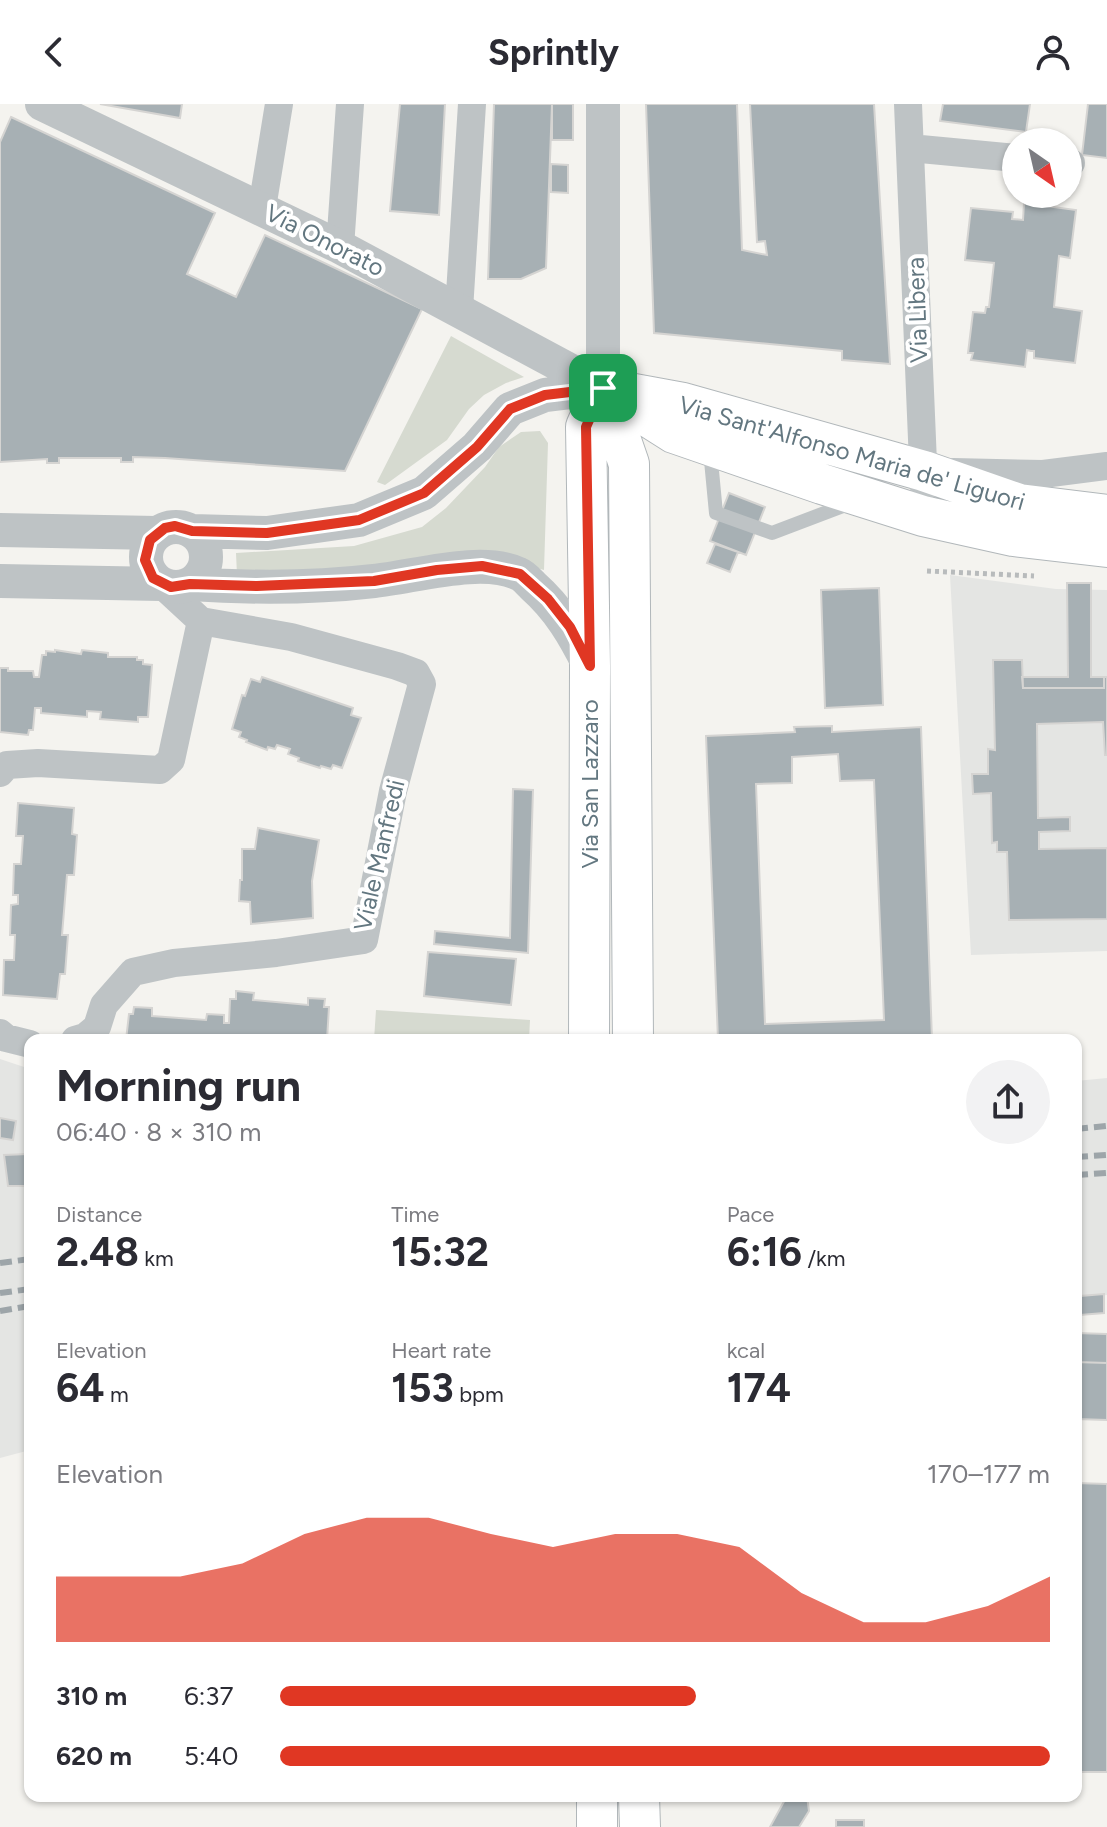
<!DOCTYPE html>
<meta charset="utf-8">
<style>
:root{--surface:#fff;--page:#f2f2f3;--text:#2b2b33;--muted:#7c7c81;--accent:#e03723}
body{margin:0;font-family:Figtree,sans-serif;background:var(--page);color:var(--text);height:100vh;display:flex;flex-direction:column;font-size:30px;white-space:nowrap}
*{box-sizing:border-box;margin:0}
p{font-size:26px;color:var(--muted)}
.icon{flex:none;width:44px;height:44px;fill:none;stroke:currentColor;stroke-width:2;stroke-linecap:round;stroke-linejoin:round}
.map{position:relative;flex:1;overflow:hidden}
.side{position:absolute;left:24px;top:930px;width:1058px;height:768px;display:flex;flex-direction:column;background:var(--surface);border-radius:16px;box-shadow:0 2px 6px #0004}
.side>*{flex:none}
.needle{width:52px;rotate:146deg}
.fabs{position:absolute;left:1002px;top:24px;display:grid;gap:16px}
.fabs a{display:grid;place-items:center;width:80px;height:80px;border-radius:50%;background:var(--surface);box-shadow:0 2px 6px #0004;font-size:40px}
.pin{position:absolute;display:grid;place-items:center;width:68px;height:68px;color:#fff;margin:-34px;border-radius:16px;box-shadow:0 4px 12px #0006}
.round{display:grid;place-items:center;flex:none;width:84px;height:84px;border-radius:42px;background:var(--page)}
.summary{display:flex;align-items:center;justify-content:space-between;height:136px;padding:0 32px}
h1{font-size:44px;font-weight:700;line-height:60px}
.stats{display:grid;grid-template-columns:repeat(3,1fr);gap:12px;height:136px;padding:8px 32px}
.stats div{display:grid;align-content:center}
.stats b{font-size:40px;font-weight:700}
.stats small{font-size:22px;font-weight:400}
.stats p{font-size:22px}
.chart{height:224px;padding:16px 32px}
.chart p{display:flex;justify-content:space-between}
.chart svg{width:100%;height:144px;margin-top:8px;fill:var(--accent);opacity:.7}
ul{padding:0 32px;list-style:none;font-size:26px}
li{display:grid;grid-template-columns:128px 96px 1fr;align-items:center;height:60px}
li i{height:20px;border-radius:10px;background:var(--accent)}
header{display:flex;justify-content:space-between;align-items:center;height:104px;padding:0 32px;background:var(--surface);font-size:36px;font-weight:700}
.map>svg:first-child{display:block}
.built{fill:#e4e5e3}
.green{fill:#d6dad0}
.building{fill:#a7b0b4;stroke:#d5d4d2;stroke-width:2;fill-rule:evenodd}
.lines{fill:none;stroke-linecap:round;stroke-linejoin:round}
.secondary-casing{stroke:#b1b7ba;stroke-width:42}
.path{stroke:#b8bbbc;stroke-width:5;stroke-dasharray:4 4;stroke-linecap:butt}
.service{stroke:#bec3c5;stroke-width:14}
.minor{stroke:#bec3c5;stroke-width:28}
.tertiary{stroke:#bec3c5;stroke-width:34}
.secondary{stroke:#fff;stroke-width:40}
.rail{stroke:#9da5a9;stroke-width:6;stroke-dasharray:12 6;stroke-linecap:butt}
.route-casing{stroke:#fff;stroke-width:16}
.route{stroke:#e03723;stroke-width:10}
.labels{text-anchor:middle;dominant-baseline:central;stroke-width:8;stroke-linejoin:round;paint-order:stroke}
.street-label{font-size:24px;fill:#637780;stroke:#fff}
</style>
<header><svg class="icon" aria-label="back" viewBox="0 0 24 24"><path d="M15 5l-7 7 7 7"/></svg>Sprintly<svg class="icon" aria-label="person" viewBox="0 0 24 24"><circle cx="12" cy="8" r="4"/><path d="M4 21q1-7 8-7t8 7"/></svg></header>
<div class="map">
<svg width="1107" height="1723" viewBox="0 0 1107 1723">
<rect width="100%" height="100%" fill="#f4f3ef"/>
<path class="built" d="M950 471 1056 485 1107 486V847L971 851Z
M0 955 30 965V1346L0 1354Z
M1107 974V1191L1076 1194V977Z"/>
<path class="green" d="M451 232 524 273 506 279 484 291 469 305 447 336 385 381 377 378Z
M540 327 548 339 544 466 515 458 237 471 236 449 354 442 422 423 446 404 485 363 499 343 521 328Z
M376 906 530 916 529 936H374Z"/>
<path class="building" d="M100 0H182L180 14Z
M400 0H445L439 111 390 107Z
M494 0H552L546 164 521 175H488Z
M552 0H573V36H552Z
M646 0H737L742 146 767 151 765 137 757 138 750 0H874L890 260 842 256V247L654 229Z
M943 0H1030L1026 28 940 17Z
M1088 0H1107V54L1082 51Z
M11 13 215 109 187 170 236 193 265 131 422 205 345 367 165 354 133 353V358H121V354H59V359H47V355L0 358V38Z
M551 60 568 61V89L551 88Z
M1024 99 1076 106 1070 154 1059 152 1054 203 1082 207 1075 259 1034 254V247H1031L1027 246 1025 263 971 256 973 249H968L973 208 985 209 986 203H989L994 159 965 156 971 104 1013 108 1012 115 1023 116Z
M729 389 765 403 746 451 710 437Z
M715 440 738 448 730 468 707 459Z
M1067 479H1091V573H1104V584H1023L1022 573H1068Z
M879 484 883 601 825 604 821 486Z
M55 546 81 550 82 546 108 549V553H137V556H143V560L152 561 148 613H138V618L100 615 101 608 87 607V613L41 609V604H35L33 626H29L28 631 0 628V564H8V567H33L34 573H39L42 551H46V547L55 548Z
M993 556H1022L1023 584H1104V573H1107V651H1105L1103 618 1037 620 1038 714 1070 713V727L1039 728V745L1107 744V815L1009 816 1007 748H997V738L992 739 991 689 973 690 972 670H988V645L995 646Z
M262 573 353 604 351 611 361 614 342 664 333 661 331 665 321 662 320 664 298 657 299 654 288 650 290 645 277 641 275 645 268 643 267 646 246 638 247 636 239 633 241 628 232 625 242 591 245 592 251 575 260 578Z
M832 622V628L921 623 932 936H718L706 632 795 628 794 623ZM838 650 840 677 874 676 884 916 765 920 756 680 792 679V653Z
M513 685 533 686 528 849 434 840 435 827 510 834Z
M18 699 74 704 72 730 77 731 74 771H67L62 831H68L65 870H60L57 895 3 891 4 856H14L15 831H10L11 801 18 800V791H13L14 760H21L23 732H16Z
M258 724 319 736 312 777 313 814 251 820 250 798 239 797 240 776H242V745H255Z
M428 848 516 855 511 901 424 892Z
M236 887 254 889 253 896 308 901V894L325 895 324 903H329L327 936H126L129 910H133L134 903 152 904V912L206 916 207 910 224 911V919H229L230 895H236Z
M0 1014 16 1017 13 1036 0 1034Z
M28 1050H30V1082H8L4 1051Z
M1104 1190V1209L1080 1211V1192Z
M1076 1229 1107 1230V1259L1076 1258Z
M1076 1258 1107 1259V1316L1076 1315Z
M1076 1379 1107 1380V1668H1076Z
M787 1692H807L809 1707 799 1723H770Z
M836 1716H864V1723H836Z"/>
<g class="lines">
<defs>
<path id="secondary" d="M603 284 629 360 633 936
M603 284 674 329 822 380 923 412 1013 432 1107 443
M623 288 683 299 924 367 1019 400 1107 411
M589 936 590 562 586 323 603 284
M597 1692V1723
M639 1692 640 1723"/>
</defs>
<use href="#secondary" class="secondary-casing"/>
<path class="path" d="M927 467 1034 472"/>
<path class="service" d="M710 346 716 409 772 429 851 399"/>
<path class="minor" d="M908 0 924 383
M910 44 1016 54
M1068 59H1071
M262 104 279 0
M340 143 350 0
M459 206 472 0
M953 368 1043 370 1107 362
M0 669 7 661 38 659 160 666 171 656 201 517
M0 929 6 934 30 940
M75 936 85 933 97 923 104 901 133 868 174 859 276 849 364 836 393 687 422 580 416 569 397 562 291 533 201 517 161 480"/>
<path class="tertiary" d="M42 0 340 143 603 284
M603 284V0
M146 453a30 30 0 1 1 60 0a30 30 0 1 1-60 0Z
M0 426 156 429
M192 427 267 429 359 416 424 389 477 343 510 305 545 291 603 284
M0 477 161 480
M190 480C251 484 314 484 374 477 414 473 482 452 519 470 524 472 529 478 533 482 559 505 574 531 589 561"/>
<use href="#secondary" class="secondary"/>
<path class="rail" d="M1076 1025 1107 1022
M1076 1053 1107 1051
M1076 1071 1107 1069
M0 1159 30 1155
M0 1189 30 1185
M0 1207 30 1202"/>
</g>
<g class="lines">
<defs>
<path id="route" d="M603 284 586 323 590 562 570 523 548 495 520 470 482 462 437 466 374 477 257 482 190 480 171 483 153 474 145 456 150 436 165 424 175 422 192 427 267 429 359 416 424 389 477 343 510 305 545 291Z"/>
</defs>
<use href="#route" class="route-casing"/>
<use href="#route" class="route"/>
</g>
<g class="labels">
<g class="street-label">
<text transform="translate(325 136) rotate(27)">Via Onorato</text>
<text transform="translate(917 206) rotate(-92)">Via Libera</text>
<text transform="translate(852 349) rotate(16)">Via Sant'Alfonso Maria de' Liguori</text>
<text transform="translate(589 680) rotate(-90)">Via San Lazzaro</text>
<text transform="translate(379 751) rotate(-77)">Viale Manfredi</text>
</g>
</g>
</svg>
<div class="fabs">
<a><svg class="needle" viewBox="-14 -14 28 28"><path d="M0-13l5 13h-10z" fill="#e53935"/><path d="M0 13l5-13h-10z" fill="#7c7c81"/></svg></a>
</div>
<div class="pin" style="left:603px;top:284px;background:#1e9e55"><svg class="icon" aria-label="arrive" viewBox="0 0 24 24"><path d="M6 21V4h12l-3 4 3 4H6"/></svg></div>
<section class="side">
<div class="summary"><div><h1>Morning run</h1><p>06:40 · 8 × 310 m</p></div><a class="round"><svg class="icon" aria-label="share" viewBox="0 0 24 24"><path d="M12 15V3M7 8l5-5 5 5M5 13v7h14v-7"/></svg></a></div>
<div class="stats">
<div><p>Distance</p><b>2.48<small> km</small></b></div>
<div><p>Time</p><b>15:32</b></div>
<div><p>Pace</p><b>6:16<small> /km</small></b></div>
</div>
<div class="stats">
<div><p>Elevation</p><b>64<small> m</small></b></div>
<div><p>Heart rate</p><b>153<small> bpm</small></b></div>
<div><p>kcal</p><b>174</b></div>
</div>
<div class="chart"><p><span>Elevation</span>170–177 m</p>
<svg viewBox="0 0 160 44" preserveAspectRatio="none"><path d="M0 44V24L10 24L20 24L30 20L40 11L50 6L60 6L70 11L80 15L90 11L100 11L110 15L120 29L130 38L140 38L150 33L160 24V44z"/></svg>
</div>
<ul>
<li><b>310 m</b>6:37<i style="width:54%"></i></li>
<li><b>620 m</b>5:40<i style="width:100%"></i></li>
</ul>
</section>
</div>
